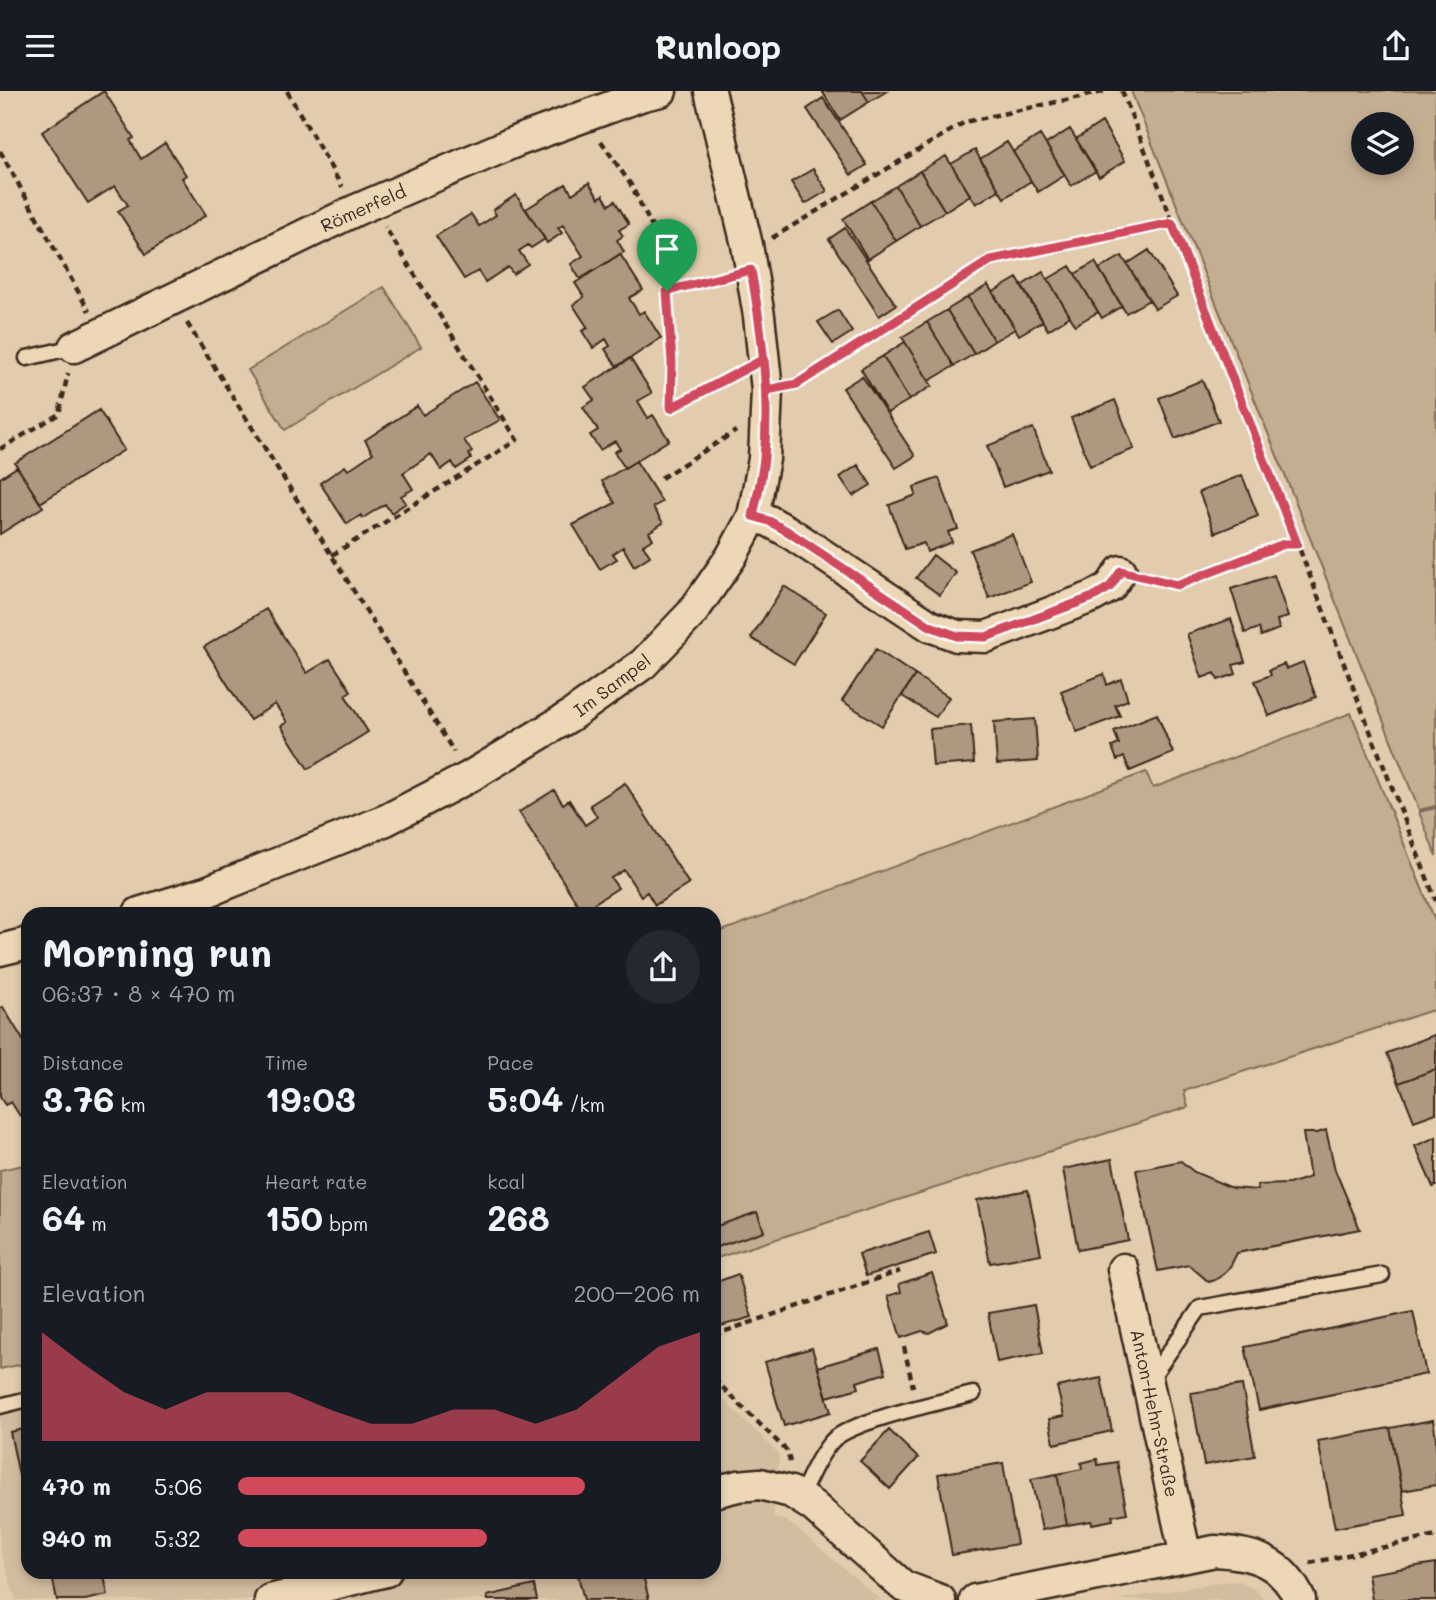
<!DOCTYPE html>
<meta charset="utf-8">
<style>
:root{--surface:#171b24;--page:#242831;--text:#f1f3f6;--muted:#9ea1a6;--accent:#d1495b}
body{margin:0;font-family:Mali,sans-serif;background:var(--page);color:var(--text);height:100vh;display:flex;flex-direction:column;font-size:26px;white-space:nowrap}
*{box-sizing:border-box;margin:0}
p{font-size:23px;color:var(--muted)}
.icon{flex:none;width:38px;height:38px;fill:none;stroke:currentColor;stroke-width:2;stroke-linecap:round;stroke-linejoin:round}
.map{position:relative;flex:1;overflow:hidden}
.sheet{position:absolute;left:21px;top:816px;width:700px;height:672px;display:flex;flex-direction:column;background:var(--surface);border-radius:21px;box-shadow:0 4px 10px #0003}
.sheet>*{flex:none}
.buttons{position:absolute;left:1351px;top:21px;display:grid;gap:14px}
.buttons a{display:grid;place-items:center;width:63px;height:63px;border-radius:50%;background:var(--surface);box-shadow:0 4px 10px #0003;font-size:35px}
.pin{position:absolute;display:grid;place-items:center;width:60px;height:60px;color:#fff;margin:-72px -30px;border-radius:50% 50% 50% 0;rotate:-45deg;box-shadow:0 0 7px #0007}
.pin .icon{rotate:45deg}
.round{display:grid;place-items:center;flex:none;width:74px;height:74px;border-radius:37px;background:var(--page)}
.summary{display:flex;align-items:center;justify-content:space-between;height:119px;padding:0 21px}
h1{font-size:38px;font-weight:700;line-height:52px}
.figures{display:grid;grid-template-columns:repeat(3,1fr);gap:10px;height:119px;padding:7px 21px}
.figures div{display:grid;align-content:center}
.figures b{font-size:35px;font-weight:700}
.figures small{font-size:19px;font-weight:400}
.figures p{font-size:19px}
.chart{height:196px;padding:14px 21px}
.chart p{display:flex;justify-content:space-between}
.chart svg{width:100%;height:126px;margin-top:7px;fill:var(--accent);opacity:.7}
ul{padding:0 21px;list-style:none;font-size:23px}
li{display:grid;grid-template-columns:112px 84px 1fr;align-items:center;height:52px}
li i{height:18px;border-radius:9px;background:var(--accent)}
header{display:flex;justify-content:space-between;align-items:center;height:91px;padding:0 21px;background:var(--surface);font-size:32px;font-weight:700}
.map>svg:first-child{display:block}
.built{fill:#d2bda0}
.green{fill:#c3ae92;stroke:#7f6c58;stroke-width:2;fill-rule:evenodd}
.building{fill:#ae9980;stroke:#3b2a1e;stroke-width:2}
.lines{fill:none;stroke-linecap:round;stroke-linejoin:round}
.lane-casing{stroke:#3b2a1e;stroke-width:19}
.street-casing{stroke:#3b2a1e;stroke-width:35}
.path{stroke:#3b2a1e;stroke-width:4.5;stroke-dasharray:7 5;stroke-linecap:butt}
.lane{stroke:#edd7b6;stroke-width:14}
.street{stroke:#edd7b6;stroke-width:30}
.route-casing{stroke:#fff;stroke-width:14}
.route{stroke:#d1495b;stroke-width:9}
.labels{text-anchor:middle;dominant-baseline:central;stroke-width:5;stroke-linejoin:round;paint-order:stroke}
.street-label{font-size:18px;fill:#3b2a1e;stroke:#edd7b6}
</style>
<header><svg class="icon" aria-label="menu" viewBox="0 0 24 24"><path d="M4 6h16M4 12h16M4 18h16"/></svg>Runloop<svg class="icon" aria-label="share" viewBox="0 0 24 24"><path d="M12 15V3M7 8l5-5 5 5M5 13v7h14v-7"/></svg></header>
<div class="map">
<svg width="1436" height="1509" viewBox="0 0 1436 1509">
<rect width="100%" height="100%" fill="#e2ccad"/>
<filter id="ink" filterUnits="userSpaceOnUse"><feTurbulence type="fractalNoise" baseFrequency=".0143" numOctaves="2"/><feDisplacementMap in="SourceGraphic" scale="14" xChannelSelector="R" yChannelSelector="G"/><feConvolveMatrix kernelMatrix="1 2 1 2 8 2 1 2 1" color-interpolation-filters="sRGB"/></filter>
<g filter="url(#ink)">
<path class="built" d="M714 1299 779 1363 773 1427 784 1429 795 1436 881 1509H16L0 1458V1322L28 1315V1480H714Z
M1240 1490 1257 1500 1264 1509H1116L1221 1491Z"/>
<path class="green" d="M1131 0H1436V715L1419 719ZM1363 33H1402V72H1363Z
M384 196 421 256 285 339 248 279Z
M1351 622 1436 832V918L1184 1000 1188 1016 714 1168V843L1146 681 1153 697Z
M1436 717V765L1419 721Z
M28 1073V1272L0 1278V1079Z"/>
<path class="building" d="M104 0 134 47 130 49 141 68 165 52 186 84 182 87 206 124 146 163 118 120 128 114 115 95 88 112 42 41Z
M822 0H862L869 11 840 29Z
M862 0H887L869 11Z
M823 7 867 74 851 84 807 18Z
M1102 31 1125 70 1099 86 1076 48Z
M1070 38 1096 80 1071 95 1046 53Z
M1040 44 1065 84 1038 101 1013 61Z
M1007 51 1031 90 1004 107 980 68Z
M975 59 999 99 976 113 951 73Z
M946 65 970 104 945 120 920 80Z
M813 78 827 100 805 113 791 91Z
M920 80 945 120 920 135 896 95Z
M589 92 599 107 603 104 609 114 615 110 629 133 619 139 623 145 617 149 624 161 580 188 571 173 583 165 563 134 558 137 562 142 547 152 526 118 566 93 572 103Z
M896 95 920 135 896 150 871 110Z
M516 104 545 148 531 157 528 154 519 160 528 173 513 183 508 176 485 191 478 180 464 188 436 145 471 123 479 135 496 124 493 119Z
M871 110 896 150 868 168 843 128Z
M845 137 896 214 879 225 829 148Z
M1149 159 1177 205 1155 218 1127 173Z
M620 163 643 199 629 207 639 223 644 220 661 247 617 276 605 258 610 255 606 248 593 257 582 240 588 237 573 214 584 206 575 192Z
M1122 165 1149 209 1126 222 1099 178Z
M1095 171 1122 215 1102 227 1075 183Z
M1070 175 1098 221 1075 234 1048 188Z
M1043 181 1070 225 1048 239 1021 195Z
M1017 187 1043 230 1019 244 993 201Z
M988 194 1015 238 994 250 968 206Z
M968 206 994 250 974 263 947 219Z
M838 219 852 241 833 253 818 231Z
M947 219 974 263 954 275 927 231Z
M927 231 954 275 929 290 902 246Z
M905 251 932 295 909 309 883 265Z
M883 265 909 309 887 322 861 278Z
M630 267 652 302 638 310 648 327 653 324 669 349 625 377 614 361 620 358 615 350 600 359 590 344 598 339 583 316 594 309 585 296Z
M862 285 915 365 896 377 843 297Z
M1202 289 1219 330 1175 348 1159 307Z
M475 291 500 329 464 349 472 361 469 363 471 368 456 378 452 371 441 379 431 363 403 382 413 398 401 405 406 412 391 422 385 413 363 427 361 424 347 433 320 392 345 375 348 379 373 362 365 349 417 315 423 324Z
M1115 309 1134 358 1090 375 1071 327Z
M99 319 124 359 40 412 15 372Z
M1033 337 1049 379 1003 396 987 355Z
M636 370 662 411 653 416 663 432 649 441 653 448 643 454 650 465 634 475 623 456 613 463 617 468 600 478 573 434 615 412 602 390Z
M858 374 871 394 853 405 840 386Z
M17 376 43 416 0 443V387Z
M1242 384 1258 425 1215 442 1199 401Z
M939 387 958 438 948 441 952 451 927 461 924 452 905 458 889 414 916 404 914 396Z
M1012 443 1031 491 989 507 970 459Z
M933 464 956 482 940 504 916 487Z
M1274 484 1288 526 1277 529 1279 538 1261 545 1259 537 1245 542 1231 498Z
M784 495 826 522 794 573 751 547Z
M266 518 307 582 330 568 351 600 345 604 368 641 308 678 281 635 287 631 275 613 250 629 204 556Z
M1231 528 1245 571 1233 574 1236 583 1218 589 1215 582 1202 587 1187 543Z
M876 558 915 584 882 635 842 610Z
M1303 571 1316 606 1269 625 1255 590 1271 584 1269 579 1284 573 1286 578Z
M1104 583 1107 594 1121 588 1128 609 1115 614 1120 625 1077 641 1061 600Z
M915 584 949 606 936 626 902 605Z
M1157 623 1173 662 1130 680 1124 666 1117 669 1112 656 1119 653 1114 640Z
M1035 628 1038 670 997 673 994 631Z
M971 634 974 672 933 675 930 638Z
M625 692 689 793 655 814 647 801 641 805 624 779 611 787 618 797 582 820 519 721 554 699 563 713 569 709 585 734 597 726 590 714Z
M3 916 28 957V1020L20 1025 11 1011 5 1014 0 1006V918Z
M1434 944 1436 950V978L1399 992 1387 962Z
M1436 978V1022L1414 1030 1399 992Z
M1326 1039 1335 1079 1360 1138 1237 1162 1231 1174 1224 1183 1215 1189 1209 1191 1189 1174 1158 1180 1136 1079 1181 1070 1194 1081 1232 1097 1258 1099 1257 1094 1289 1093 1310 1086 1303 1042H1317Z
M1436 1046V1095L1433 1096 1415 1055Z
M1112 1068 1128 1149 1078 1159 1063 1078Z
M1028 1099 1041 1163 990 1172 977 1109Z
M757 1121 764 1140 714 1157V1136Z
M929 1141 936 1163 866 1185 859 1163Z
M932 1182 948 1232 929 1242 922 1240 901 1247 888 1205 901 1201 899 1193Z
M738 1183 752 1226 714 1237V1192Z
M1034 1214 1043 1262 997 1271 988 1222Z
M1413 1220 1426 1283 1259 1319 1245 1256Z
M812 1257 831 1321 784 1335 765 1271Z
M879 1258 886 1282 857 1291 859 1297 827 1306 818 1276Z
M1101 1287 1112 1340 1054 1353 1049 1328 1064 1325 1057 1296Z
M1242 1294 1255 1365 1204 1374 1191 1302Z
M1433 1329 1436 1347V1394L1402 1400 1390 1337Z
M28 1337V1387L20 1389 10 1341Z
M1390 1337 1406 1424 1335 1437 1318 1350Z
M889 1339 918 1367 890 1398 860 1370Z
M1097 1368 1098 1374 1117 1371 1127 1422 1112 1425 1113 1429 1092 1433 1091 1430 1067 1434 1057 1383 1082 1378 1081 1372Z
M1003 1372 1017 1453 952 1464 938 1383Z
M1057 1383 1067 1434 1042 1439 1031 1388Z
M1436 1472V1509H1372L1368 1483Z
M51 1480H103L108 1504 85 1509H57Z
M592 1480H642L649 1509H584L578 1484Z
M534 1494 537 1509H488L487 1505Z"/>
<g class="lines">
<defs>
<path id="lane" d="M27 267 74 256
M1149 1290 1200 1217 1382 1184
M0 1315 28 1308
M800 1406C810 1387 818 1365 833 1349 854 1329 942 1311 973 1303"/>
<path id="street" d="M74 256 356 119 517 50 643 4 661 0
M753 425 769 430 787 440 930 535 957 545 986 546 1092 506 1110 496 1121 480
M139 822 206 801 386 729 469 686 570 625 643 573 692 522 731 466 753 425 764 368 767 299 759 225 747 154 710 0
M0 859 28 852
M1123 1178 1186 1466
M714 1401 738 1395 760 1393 791 1401 813 1415 903 1495 940 1509
M270 1509 386 1480
M975 1509 1215 1460C1254 1462 1283 1471 1300 1509"/>
</defs>
<use href="#lane" class="lane-casing"/>
<use href="#street" class="street-casing"/>
<path class="path" d="M287 0 342 96
M1122 0 1436 810
M601 50 631 94 654 140 667 200 672 271 671 317 738 281
M0 60 89 220
M772 147 965 31 1107 0
M667 200 724 186
M187 232 454 661
M793 294 991 169 1172 132
M0 358 59 323 68 282
M661 387 736 340
M332 464 517 349 385 136
M1149 487 1177 493 1284 453H1296
M714 1244 900 1180
M904 1256 913 1296
M714 1288 787 1360 790 1371
M1310 1472 1436 1445"/>
<use href="#lane" class="lane"/>
<use href="#street" class="street"/>
</g>
</g>
<g class="lines" filter="url(#ink)">
<defs>
<path id="route" d="M667 200 751 179C762 241 770 304 764 367 762 386 757 406 753 425L769 430 787 440 930 535 957 545 986 546 1093 506 1110 496 1121 480 1177 494 1284 453H1297L1172 132 991 169 797 293 767 299 764 268 671 317 672 271 667 200"/>
</defs>
<use href="#route" class="route-casing"/>
<use href="#route" class="route"/>
</g>
<g class="labels">
<g class="street-label">
<text transform="translate(363 117) rotate(-24)">Römerfeld</text>
<text transform="translate(612 594) rotate(-37)">Im Sampel</text>
<text transform="translate(1155 1322) rotate(78)">Anton-Hehn-Straße</text>
</g>
</g>
</svg>
<div class="buttons">
<a><svg class="icon" aria-label="layers" viewBox="0 0 24 24"><path d="M12 4l9 5-9 5-9-5zM3 14l9 5 9-5"/></svg></a>
</div>
<div class="pin" style="left:667px;top:200px;background:#1e9e55"><svg class="icon" aria-label="arrive" viewBox="0 0 24 24"><path d="M6 21V4h12l-3 4 3 4H6"/></svg></div>
<section class="sheet">
<div class="summary"><div><h1>Morning run</h1><p>06:37 · 8 × 470 m</p></div><a class="round"><svg class="icon" aria-label="share" viewBox="0 0 24 24"><path d="M12 15V3M7 8l5-5 5 5M5 13v7h14v-7"/></svg></a></div>
<div class="figures">
<div><p>Distance</p><b>3.76<small> km</small></b></div>
<div><p>Time</p><b>19:03</b></div>
<div><p>Pace</p><b>5:04<small> /km</small></b></div>
</div>
<div class="figures">
<div><p>Elevation</p><b>64<small> m</small></b></div>
<div><p>Heart rate</p><b>150<small> bpm</small></b></div>
<div><p>kcal</p><b>268</b></div>
</div>
<div class="chart"><p><span>Elevation</span>200–206 m</p>
<svg viewBox="0 0 160 44" preserveAspectRatio="none"><path d="M0 44V6L10 17L20 27L30 33L40 27L50 27L60 27L70 33L80 38L90 38L100 33L110 33L120 38L130 33L140 22L150 11L160 6V44z"/></svg>
</div>
<ul>
<li><b>470 m</b>5:06<i style="width:75%"></i></li>
<li><b>940 m</b>5:32<i style="width:54%"></i></li>
</ul>
</section>
</div>
